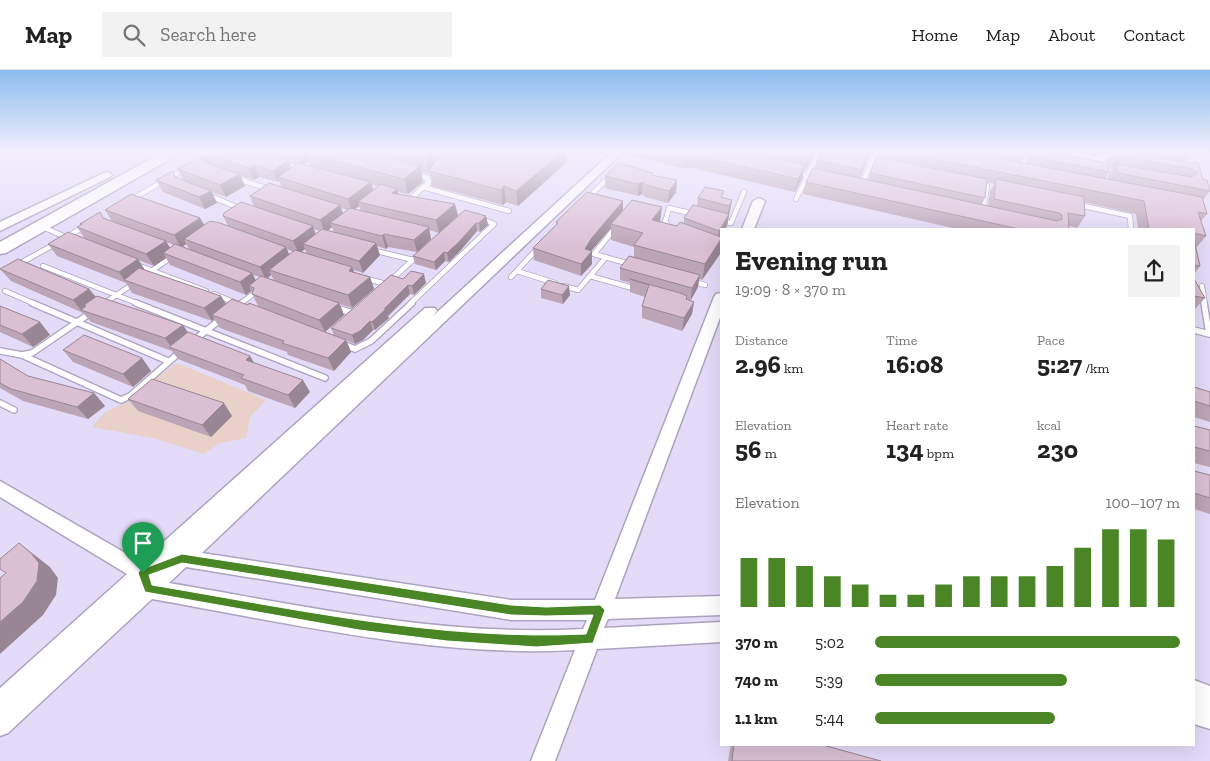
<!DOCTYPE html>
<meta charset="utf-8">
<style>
:root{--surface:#fff;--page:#f2f2f2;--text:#222;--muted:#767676;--line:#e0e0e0;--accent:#4a8625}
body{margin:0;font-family:"Zilla Slab",serif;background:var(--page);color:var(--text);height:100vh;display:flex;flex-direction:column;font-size:19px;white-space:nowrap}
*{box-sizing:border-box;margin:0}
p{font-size:16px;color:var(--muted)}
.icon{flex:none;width:28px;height:28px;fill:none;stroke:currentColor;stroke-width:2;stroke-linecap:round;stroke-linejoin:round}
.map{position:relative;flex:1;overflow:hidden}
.details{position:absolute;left:720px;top:158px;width:475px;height:518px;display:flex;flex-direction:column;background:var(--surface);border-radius:0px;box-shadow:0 5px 20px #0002}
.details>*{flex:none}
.pin{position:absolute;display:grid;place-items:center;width:42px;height:42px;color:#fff;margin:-51px -21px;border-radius:50% 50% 50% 0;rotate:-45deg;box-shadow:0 0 5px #0007}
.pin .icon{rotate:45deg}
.round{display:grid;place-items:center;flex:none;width:52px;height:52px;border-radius:0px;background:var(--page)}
.overview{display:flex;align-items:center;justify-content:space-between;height:85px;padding:0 15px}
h1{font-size:28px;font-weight:800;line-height:38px}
.metrics{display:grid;grid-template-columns:repeat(3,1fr);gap:8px;height:85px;padding:5px 15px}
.metrics div{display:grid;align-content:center}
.metrics b{font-size:25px;font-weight:800}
.metrics small{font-size:14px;font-weight:400}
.metrics p{font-size:14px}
.chart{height:140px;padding:10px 15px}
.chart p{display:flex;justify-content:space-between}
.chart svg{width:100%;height:90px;margin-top:5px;stroke:var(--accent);stroke-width:6}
ul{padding:0 15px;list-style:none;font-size:16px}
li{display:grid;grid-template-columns:80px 60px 1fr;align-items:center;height:38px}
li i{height:12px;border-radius:6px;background:var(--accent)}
header{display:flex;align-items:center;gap:30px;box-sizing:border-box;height:70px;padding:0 25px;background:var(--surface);border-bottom:1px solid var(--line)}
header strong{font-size:24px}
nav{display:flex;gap:28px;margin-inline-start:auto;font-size:18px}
.search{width:350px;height:45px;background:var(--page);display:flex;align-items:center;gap:12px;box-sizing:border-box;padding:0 18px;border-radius:0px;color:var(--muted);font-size:19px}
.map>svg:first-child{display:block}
.education{fill:#e9d0c8}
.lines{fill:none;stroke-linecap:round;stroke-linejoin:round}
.lane-far1-casing{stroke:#aca3c0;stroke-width:6}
.lane-casing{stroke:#aca3c0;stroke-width:8}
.secondary-casing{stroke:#aca3c0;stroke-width:3}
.highway-casing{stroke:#aca3c0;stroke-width:3}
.lane-far1{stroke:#fff;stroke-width:4.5}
.lane{stroke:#fff;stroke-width:5.5}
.secondary{fill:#fff;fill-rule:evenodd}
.highway{fill:#fff;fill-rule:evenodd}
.wall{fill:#bca5b6;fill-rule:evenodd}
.shaded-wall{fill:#998694}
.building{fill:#dbc0d4;stroke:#998694}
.route{fill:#4a8625;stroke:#fff;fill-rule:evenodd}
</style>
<header>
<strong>Map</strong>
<div class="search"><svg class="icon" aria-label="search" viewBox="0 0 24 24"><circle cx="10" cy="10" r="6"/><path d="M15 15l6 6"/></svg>Search here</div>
<nav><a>Home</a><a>Map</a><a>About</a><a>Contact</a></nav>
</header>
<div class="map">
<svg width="1210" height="691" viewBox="0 0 1210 691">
<rect width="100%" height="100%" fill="#e4dbf9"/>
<path class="education" d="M177 293 266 330 250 347 246 368 220 373 204 384 153 368 92 357 104 343 127 332 146 320 157 307Z"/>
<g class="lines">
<defs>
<path id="lane-far1" d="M1056 82 1103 90V98
M861 90 881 94
M1103 90 1102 85 1116 88
M1023 99 1024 82
M796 103 817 107
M434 104 426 118 509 141
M238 109 269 119
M862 115 875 82
M208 125 241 139
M588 128 610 106
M132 129 185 99
M796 129 819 82
M409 130 427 114 428 108 416 105
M1079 135 1130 146 1131 159
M983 141 987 116
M720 151 731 153 744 122
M45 158 68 168
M615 158 594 184 630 194
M671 158 665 152 669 138 694 144
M67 167 85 156
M372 180 413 190
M17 195 57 173
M137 195 206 221
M43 196 139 234
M151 201 172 187
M517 201 555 213
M590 206 606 187
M511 207 537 179
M364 208 386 214
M391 210 415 188
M692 211 705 215
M564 216 578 220 590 206 636 219
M1202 216 1205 234
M5 221 35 234
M214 224 236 233
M103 234 133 214
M240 234 257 221
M410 234 494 154 480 148"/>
<path id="lane" d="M32 233 168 291
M136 233 325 308
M103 234 105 233
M236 237 242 233
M336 238 353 243
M1194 260 1209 264 1204 233
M193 271 221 249
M343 274 355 279 371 271 412 233
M0 281 22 285 32 283 92 242
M22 285 121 330 130 326 180 282
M0 333 14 340"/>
<path id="secondary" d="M612 82H623L202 483 511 530H595L714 227 716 224 721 223V245L615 529 721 526V545L608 549 604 558 721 552V572L597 579 555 691H531L575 580C436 588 288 553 152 529L8 663 0 666V618L127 504 0 427V411L141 492 425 238H435L437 241 433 246ZM186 497 511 550H587L583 559C444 567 305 536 169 513Z
M106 102 110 103 112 105 110 107 0 161V152Z
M759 128 765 131 754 159H742L753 131Z
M1194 610 1210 616V659L1194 654Z"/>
<path id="highway" d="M163 82H179L177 85 6 183 0 184V172Z"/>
</defs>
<use href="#lane-far1" class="lane-far1-casing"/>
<use href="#lane" class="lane-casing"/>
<use href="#secondary" class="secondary-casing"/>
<use href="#highway" class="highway-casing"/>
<use href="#lane-far1" class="lane-far1"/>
<use href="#lane" class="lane"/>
<use href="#secondary" class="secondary"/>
<use href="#highway" class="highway"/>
</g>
<path class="wall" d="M207 82H345L355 84 372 83 371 82H566L567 92 518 136 506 132 503 135 432 116 430 104 421 102 423 112 408 124 398 122 399 125 455 134 458 146 439 163 429 160 431 169 417 182 388 177 386 179 377 176 380 185 363 203 354 200V202L370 207 374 219 352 238 340 234 344 245 325 262 334 265 331 258 403 209 426 213 414 225 410 224 388 246 389 248 375 260H373L363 270 355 274 346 270 351 282 334 301 288 285 287 282 220 258 214 249 212 251 132 223 126 213 57 186 48 174 85 169 77 157 81 155 80 154 104 148 112 151 105 140 200 148 204 155 228 156 223 146 254 137 250 126 282 117 279 111 278 112 259 107 254 110 240 106 245 116 226 127 212 122 217 133 205 139 163 122 156 110 173 101 176 107 183 110 178 99ZM309 91 311 96 304 94ZM289 93 296 95 291 98ZM372 115 378 116 373 120ZM359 136 361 141 355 139ZM341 138 348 140 343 143ZM332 157 334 162 327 161ZM314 159 320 161 316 164ZM166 172 174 175 170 178ZM186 174 190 180 182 177ZM287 179 293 182 289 185ZM305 179 307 184 301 182ZM166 188 170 195 246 225 251 221 258 236 248 235 226 234 221 226 145 200 138 190 154 196ZM253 205 260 207 256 210ZM271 205 274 210 267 208Z
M632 82H816L805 100H804L802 108 795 122 687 97 685 99 632 86Z
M821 82H871L868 88 860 108 868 110 879 82H1025V85L1022 92 1027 94 1028 82H1056L1057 83 1107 94V90L1112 83 1105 82H1188L1189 85 1184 92 1190 93 1203 110 1210 121 1203 130 1207 144 1201 151 1206 166 1196 178 1200 196 1194 204V159H1138L1136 144 1084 132 1085 146 1077 158 1069 156V159H957L803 124 806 112 815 98 817 90ZM1108 98 1113 99 1108 106 1109 109H1105L1109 102ZM987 112 994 114 990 121 988 136 982 134 985 128Z
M1077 82H1102L1098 85Z
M653 105 677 110 676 122 668 133 645 127 642 124 638 126 605 118V106Z
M698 128H723L732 130 727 156 725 159H721L720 184 702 210 699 209 698 217 691 230 694 232 692 244 682 261 642 248V236L645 227 630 222V213L620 210V198L634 187V177L611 170V158L591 181H592V194L581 206 534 190 533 178 556 155V152L623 141 677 156 684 153V148L697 136Z
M486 146 488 155 480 162 477 161 460 181 449 192 445 191 436 200 415 194 413 186Z
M0 199 89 219 96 227 188 263 250 286 254 293 310 322 295 338 248 321 245 315 178 289 172 281 91 252 83 243 11 211Z
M1194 209 1205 228 1194 240Z
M541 219 570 225 563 234 541 228Z
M0 236 40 252 50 265 33 277 0 262Z
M63 280 142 288 151 301 133 317 73 292Z
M0 289 28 306 94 323 105 336 88 349 23 331 0 318Z
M1194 317 1210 322V352L1194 347Z
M128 329 232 346 211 367 138 341Z
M1194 356 1210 360V397L1194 393Z
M1194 401 1210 405V444L1194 439Z
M731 674H819L881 691H728Z"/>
<path class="shaded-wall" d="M304 82H315L307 83 309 91 302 96 298 86Z
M435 82H454L429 101 430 104 426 90Z
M562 82H566L567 92 518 136 516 121Z
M812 82H816L805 100 808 89Z
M206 84 211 96 206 100 200 89 202 85Z
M689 84 687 97 685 99 686 86Z
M869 84 865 95 859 112 862 100Z
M288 90 293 102 278 107 279 111 278 112 273 101Z
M254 95 259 107 254 110 249 98Z
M805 95 802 108 795 122 798 109Z
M420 96 423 112 408 124 404 109Z
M240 104 245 116 226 127 220 115Z
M677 110 676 122 668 133 669 121Z
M371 112 374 124 358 132 359 136 352 141 348 129Z
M643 112 642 124 638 126V114Z
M504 116 506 132 503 135 501 120Z
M397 119 400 131 392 123Z
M211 121 217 133 205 139 199 127Z
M732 130 727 156 725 159H721V166L717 174 719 161 727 147 729 136Z
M623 131V144L611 154V158L591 181H592V194L581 206V194L585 179 591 169Z
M455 134 458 146 439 163 436 150Z
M340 135 344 147 330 153 332 157 325 163 320 150Z
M662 137 660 153 652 150Z
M486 146 488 155 480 162 479 153Z
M200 148 207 160 184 169 186 174 181 178 174 165Z
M476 153 477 161 460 181 449 192 447 183Z
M313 156 317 169 303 174 305 179 299 184 293 171Z
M429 157 431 169 417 182 414 170Z
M384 164 388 177 386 179 382 166Z
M721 169 720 184 702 210 705 194Z
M166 171 173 183H163L166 188 154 196 146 184Z
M376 173 380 185 363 203 359 191Z
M286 177 291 189 269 200 271 205 266 210 260 197Z
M444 182 445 191 436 200 434 192Z
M138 189 146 202 125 211 119 202Z
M352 197 357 210 349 201Z
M252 203 258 215 249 216 251 221 246 225 240 212Z
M424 204 426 213 414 225 412 216Z
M700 205 698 217 691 230 692 218Z
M370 207 374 219 352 238 348 225Z
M408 215 410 224 388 246 389 248 375 260 372 252Z
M569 216 570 225 563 234 562 225Z
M89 219 99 231 86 236 84 235 87 240H81L83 243 73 230Z
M221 226 228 238 212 245 214 249 212 251 204 238Z
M694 232 692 244 682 261 684 248Z
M339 233 344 245 325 262 319 250Z
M370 251 373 260 363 270 355 274 352 265Z
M40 252 50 265 33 277 22 264Z
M183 255 191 267 171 277 165 268Z
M346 270 351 282 334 301 328 288Z
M250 286 257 298 246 290Z
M142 288 151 301 133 317 123 304Z
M303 310 310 322 295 338 288 325Z
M94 323 105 336 88 349 77 337Z
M224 333 232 346 211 367 202 355Z
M19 473 50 497 58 508 56 525 43 545 0 584V552Z"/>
<path class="building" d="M207 82H255L288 90 273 101 254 95 249 98 206 84 202 85 200 89 203 92 240 104 220 115 178 99Z
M282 82H304L298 86Z
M310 82H345L355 84 359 82H366L420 96 404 109 307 83Z
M396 82H435L426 90Z
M447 82H562L516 121 504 116 501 120 429 101 434 93Z
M667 82H749L750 83 805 95 798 109 689 84 686 86Z
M776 82H812L808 89Z
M821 82H859L869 84 862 100 817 90Z
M899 82H966L1202 127 1207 144 1198 142 1206 166 1194 163V159H1149L1144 131Z
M1005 82H1025V85Z
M1033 82H1056L1057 83 1107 93 1109 102 1033 87Z
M1114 82H1130L1190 93 1198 92 1203 110H1207L1210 121 1118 103 1116 94 1192 107 1197 103 1193 99 1114 86Z
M1172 82H1188L1189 85Z
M877 87 987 109 985 128 870 103Z
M299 93 371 112 348 129 278 107Z
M619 93 653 103 651 105 677 110 669 121 646 115 643 112 638 114 605 106Z
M813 98 1057 151 1062 149V145L1059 143 994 129 996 109 1084 127 1085 146 1068 143 1069 159H1019L806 112Z
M173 101 175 107 211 121 199 127 156 110Z
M269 113 340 135 320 150 250 126Z
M381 114 397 119 392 123 455 134 436 150 358 132Z
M705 117 724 121 721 127 732 130 729 136 698 128Z
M587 122 623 131 591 169 585 179 592 181 581 194 533 178 558 153 556 152 557 151Z
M131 124 200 148 174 165 105 140Z
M632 130 662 137 652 150 677 156 680 152 721 167V169L705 194 634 175 643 163 611 154Z
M241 132 313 156 293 171 223 146 224 143Z
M693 135 729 144 719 161 684 148Z
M350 138 429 157 414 170 384 164 382 166 330 153Z
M465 140 486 146 479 153H476L458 173 447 183 444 182 434 192 413 186Z
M100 142 103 148 166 171 146 184 77 157 82 154H80Z
M210 151 220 153 286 177 260 197 184 169Z
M322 159 376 173 359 191 303 174Z
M68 162 138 189 119 202 48 174Z
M1194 170 1200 196 1194 195Z
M175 174 252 203 240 212 163 183Z
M295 180 352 197 349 201 370 207 348 225 269 200Z
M629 186 700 205 692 218 620 198Z
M18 189 89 219 73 230 0 199Z
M139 198 221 226 204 238 124 210Z
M411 201 424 204 412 216 408 215 384 239H386L372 252 370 251 360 261 352 265 331 258 391 205 403 209Z
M261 206 339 233 319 250 252 224 254 218 249 216Z
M630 209 680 223 687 226 686 229 694 232 684 248 642 236 649 215Z
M1194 209 1205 228 1194 226Z
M548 210 569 216 562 225 541 219Z
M97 226 183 255 165 268 81 240 86 236 84 235Z
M232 229 248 235 249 233 346 270 328 288 282 273 284 271 212 245Z
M0 236 40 252 22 264 0 255Z
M188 262 250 286 246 290 303 310 288 325 241 308 244 305 169 277Z
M84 265 142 288 123 304 63 280Z
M0 289 28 306 94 323 77 337 11 319 0 313Z
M152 309 224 333 202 355 128 329Z
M1194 317 1210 322V336L1194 331Z
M1194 356 1210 360V381L1194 377Z
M1194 401 1210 405V428L1194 423Z
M19 473 31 483 39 493 37 511 23 532 0 552V508L6 503 0 499V489Z
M734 674H819L881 691H732Z"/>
<linearGradient id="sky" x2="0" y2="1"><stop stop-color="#8bbbef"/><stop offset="0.46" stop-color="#f3effc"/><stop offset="1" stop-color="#f3effc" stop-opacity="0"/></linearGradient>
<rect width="1210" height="178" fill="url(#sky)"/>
<path class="route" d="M182 484 511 535 546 537 600 535 605 540 593 573 536 577 447 571 359 560 145 522 138 503 140 500ZM182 493 511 545 546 546 593 545 586 564C440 571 295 539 152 515L149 505Z"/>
</svg>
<div class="pin" style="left:143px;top:503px;background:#1e9e55"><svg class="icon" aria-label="arrive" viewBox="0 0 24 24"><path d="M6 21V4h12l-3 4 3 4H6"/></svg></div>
<section class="details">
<div class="overview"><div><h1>Evening run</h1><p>19:09 · 8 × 370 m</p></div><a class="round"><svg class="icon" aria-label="share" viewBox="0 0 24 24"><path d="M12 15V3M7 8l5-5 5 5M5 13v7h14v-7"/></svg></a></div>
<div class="metrics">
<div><p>Distance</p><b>2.96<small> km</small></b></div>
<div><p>Time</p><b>16:08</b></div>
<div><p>Pace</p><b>5:27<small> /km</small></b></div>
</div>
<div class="metrics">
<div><p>Elevation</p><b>56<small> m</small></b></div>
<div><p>Heart rate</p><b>134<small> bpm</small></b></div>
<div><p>kcal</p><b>230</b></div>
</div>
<div class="chart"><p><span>Elevation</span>100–107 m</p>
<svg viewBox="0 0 160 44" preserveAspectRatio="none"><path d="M5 44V20M15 44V20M25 44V24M35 44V29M45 44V33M55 44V38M65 44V38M75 44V33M85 44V29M95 44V29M105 44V29M115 44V24M125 44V15M135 44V6M145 44V6M155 44V11"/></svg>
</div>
<ul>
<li><b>370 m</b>5:02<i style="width:100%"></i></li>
<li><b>740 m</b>5:39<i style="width:63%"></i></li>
<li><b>1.1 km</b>5:44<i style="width:59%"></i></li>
</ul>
</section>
</div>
